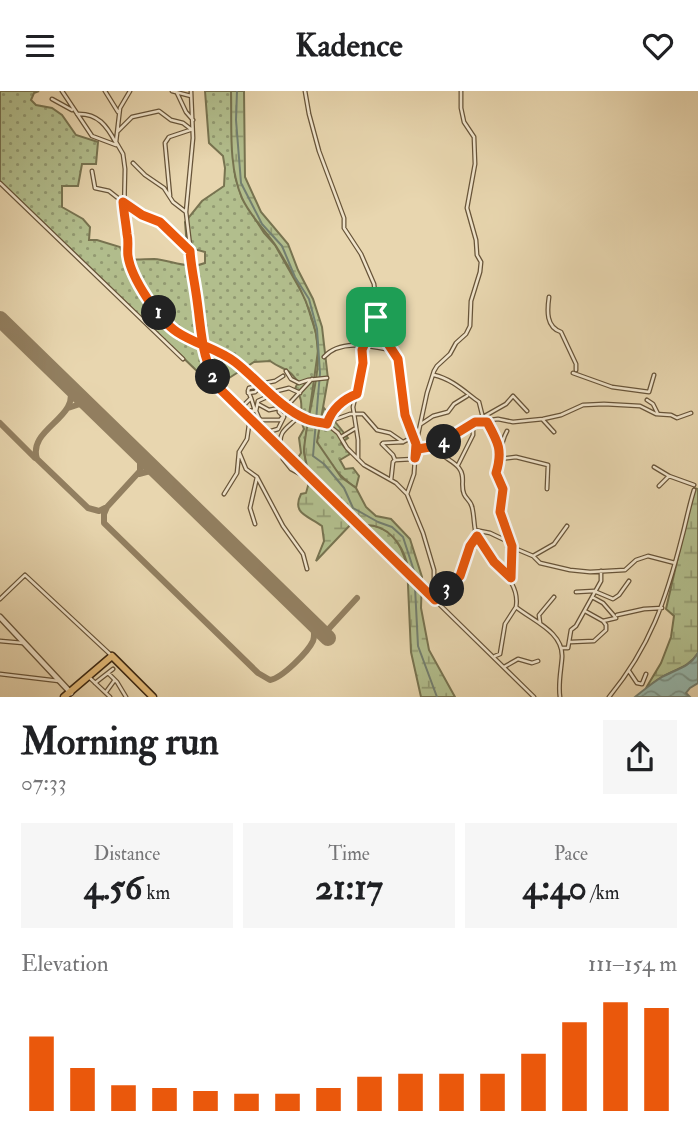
<!DOCTYPE html>
<meta charset="utf-8">
<style>
:root{--surface:#fff;--page:#f6f6f6;--text:#202124;--muted:#757577;--accent:#ea580c}
body{margin:0;font-family:"IM FELL Double Pica",serif;background:var(--page);color:var(--text);height:100vh;display:flex;flex-direction:column;font-size:26px;white-space:nowrap}
*{box-sizing:border-box;margin:0}
p{font-size:23px;color:var(--muted)}
.icon{flex:none;width:38px;height:38px;fill:none;stroke:currentColor;stroke-width:2;stroke-linecap:round;stroke-linejoin:round}
.map{position:relative;height:606px;overflow:hidden}
.sheet{display:flex;flex-direction:column;background:var(--surface);flex:1}
.sheet>*{flex:none}
.pin{position:absolute;display:grid;place-items:center;width:60px;height:60px;color:#fff;margin:-30px;border-radius:14px;box-shadow:0 4px 10px #0006}
.km{position:absolute;width:35px;height:35px;margin:-18px;border-radius:50%;background:#222;color:#fff;font-size:19px;line-height:35px;text-align:center}
.round{display:grid;place-items:center;flex:none;width:74px;height:74px;border-radius:0px;background:var(--page)}
.summary{display:flex;align-items:center;justify-content:space-between;height:119px;padding:0 21px}
h1{font-size:38px;font-weight:800;line-height:52px}
.figures{display:grid;grid-template-columns:repeat(3,1fr);gap:10px;height:119px;padding:7px 21px}
.figures div{display:grid;align-content:center;border-radius:0px;background:var(--page);text-align:center}
.figures b{font-size:35px;font-weight:800}
.figures small{font-size:19px;font-weight:400}
.figures p{font-size:19px}
.chart{height:196px;padding:14px 21px}
.chart p{display:flex;justify-content:space-between}
.chart svg{width:100%;height:126px;margin-top:7px;stroke:var(--accent);stroke-width:6}
header{display:flex;justify-content:space-between;align-items:center;height:91px;padding:0 21px;background:var(--surface);font-size:32px;font-weight:800}
.map>svg:first-child{display:block}
.grass{fill:url(#grass-dots);stroke:#777350;stroke-width:2}
.wetland{fill:url(#wetland-marsh);stroke:#777350;stroke-width:2}
.water{fill:url(#water-waves);stroke:#737f70;stroke-width:2}
.lines{fill:none;stroke-linecap:round;stroke-linejoin:round}
.stream{stroke:#737f70;stroke-width:2}
.taxiway{stroke:#927f60;stroke-width:6}
.runway{stroke:#927f60;stroke-width:16}
.minor-casing{stroke:#675439;stroke-width:5}
.tertiary-casing{stroke:#675439;stroke-width:7}
.primary-casing{stroke:#3c2812;stroke-width:9}
.minor{stroke:#f0e4cb;stroke-width:2.5}
.tertiary{stroke:#f0e4cb;stroke-width:4.5}
.primary{stroke:#e4bb78;stroke-width:6}
.route-casing{stroke:#fff;stroke-width:14}
.route{stroke:#ea580c;stroke-width:9}
</style>
<header><svg class="icon" aria-label="menu" viewBox="0 0 24 24"><path d="M4 6h16M4 12h16M4 18h16"/></svg>Kadence<svg class="icon" aria-label="heart" viewBox="0 0 24 24"><path d="M12 20l-8-8c-3-5 5-10 8-4 3-6 11-1 8 4z"/></svg></header>
<div class="map">
<svg width="698" height="606" viewBox="0 0 698 606">
<defs>
<pattern id="grass-dots" width="8" height="8" patternUnits="userSpaceOnUse" patternTransform="scale(1.75)"><rect width="8" height="8" fill="#b2be8d"/><path d="M2 2h.1M6 6h.1" fill="none" stroke="#929a72" stroke-width="1.8" stroke-linecap="round"/></pattern>
<pattern id="wetland-marsh" width="20" height="14" patternUnits="userSpaceOnUse" patternTransform="scale(1.75)"><rect width="20" height="14" fill="#b2be8d"/><path d="M1 5h8M5 5V1M11 12h8M15 12V8" fill="none" stroke="#929a72"/></pattern>
<pattern id="water-waves" width="16" height="10" patternUnits="userSpaceOnUse" patternTransform="scale(1.75)"><rect width="16" height="10" fill="#97b9ae"/><path d="M0 5q4-4 8 0t8 0" fill="none" stroke="#7c968c"/></pattern>
</defs>
<rect width="100%" height="100%" fill="#e8d6af"/>
<filter id="stains"><feTurbulence type="fractalNoise" baseFrequency=".00286" numOctaves="4"/><feColorMatrix values="0 0 0 0 .2 0 0 0 0 .09 0 0 0 0 .02 0 0 0 .5 -.17"/></filter>
<radialGradient id="worn" r=".72"><stop offset=".6" stop-color="#630" stop-opacity="0"/><stop offset="1" stop-color="#630" stop-opacity=".3"/></radialGradient>
<path class="grass" d="M0 0H39L34 2 31 9 36 14 52 17 62 24 76 44 98 51 96 73H82L78 95H62V116L83 128 90 136 89 149H97L120 156 125 168C135 169 145 168 154 168 171 169 189 179 205 172V161L187 156 185 131 202 110 224 95 225 77 223 65 209 52 205 0H231L235 85 242 107 264 142 275 154 305 207 316 242 318 260 304 360 309 388 294 373 301 362 299 347 304 338C297 324 307 311 295 298L298 291C287 275 284 280 270 270L254 271 226 289 225 297 232 306 228 310 0 90Z
M324 317 348 347 341 352 350 363 340 369 345 378 353 377 359 385 356 397C344 389 319 365 317 350 316 341 321 325 324 317Z
M366 434C394 434 406 461 408 485L361 439Z"/>
<path class="wetland" d="M231 0H244L245 86 261 121 288 153 298 179 313 208 322 236 328 288 317 351 341 386 356 397 366 416 376 425 391 428 410 448 422 486 421 517 429 559 455 606H421L411 561 407 472C402 453 388 434 366 434L361 439 353 431 316 470 324 450 322 435C309 425 291 423 301 403L306 402C312 387 306 375 304 360 306 322 324 281 316 243 310 212 292 181 276 155 265 139 250 125 242 107 228 75 232 34 231 0Z
M694 397 698 398V562C689 577 674 578 660 587 655 590 651 594 646 597L661 572 671 546 674 525 666 518Z"/>
<path class="water" d="M698 562V592L690 597 686 602 690 606H635C644 599 652 592 662 586 676 578 689 577 698 562Z"/>
<g class="lines">
<path class="stream" d="M237 0 236 29 241 92 262 133 282 155 295 186 309 208 317 238 320 282 313 365 324 373 344 397 353 417 378 431 392 436 403 446 416 486
M415 496 418 555 437 606"/>
<path class="taxiway" d="M69 295C82 327 27 337 37 368L88 417 99 420 105 417
M68 317 80 313 90 314
M0 332 35 367
M140 364V380L107 416 104 423V432L258 582 270 589C282 587 308 561 313 550 315 545 314 539 313 533
M139 383 150 380 159 382
M324 543 357 507"/>
<path class="runway" d="M0 228 328 547"/>
<defs>
<path id="minor" d="M62 0 92 45 116 54
M105 0 118 21
M130 0 120 17 116 51 123 63 125 78 124 124 128 162 139 192 156 218 174 239 233 270 272 304 300 325 309 329 327 333 338 342 347 357 364 374 396 392 407 403
M172 0 191 5
M191 0 193 47 186 121 196 205
M305 0 309 23 319 60 344 127V137L361 163 374 193 379 239 398 269 405 324 416 353 414 383 407 403 423 442 434 479V505
M177 2 186 21 193 29
M52 8 72 19
M77 23C98 22 107 35 116 52
M118 40 132 26 159 20 171 29 183 32 192 39
M133 72 145 84 164 97 173 111 186 121
M92 80 95 97 109 100 123 111
M0 92 183 268
M170 105 165 52 169 46 190 39
M123 112 143 124 162 133 190 160
M549 206C547 220 546 236 561 241L576 273V279
M324 266C340 248 370 255 391 259
M286 280 291 288 299 292 308 289 327 287
M573 282 612 296 649 301 654 284
M434 284C452 288 465 301 479 311L483 327
M260 293 275 290 283 285
M277 300 289 297 300 302
M248 302 255 301 262 294
M251 307 255 320
M647 309 653 313 658 323
M258 313 269 319 279 317
M287 315 312 288
M242 319 256 320 258 310 271 304
M238 320 251 307 248 300 249 297 254 296 255 288
M256 320 259 327 261 329H280L286 322 292 321
M486 326 500 356
M543 329 554 341
M328 330 339 313 357 304
M328 331 350 323H363L377 339 390 342 403 351
M475 331 498 328 513 331 543 328 561 324 583 314 604 313 640 315 656 323 671 324 677 327 691 322
M421 333 433 325 448 321 454 313 467 305
M507 340C499 354 501 368 496 382L503 398 501 421 509 451
M268 341 278 338 284 326 279 321V310
M341 346 356 337
M383 352 403 351 413 346
M382 353 393 364 395 369 414 368 418 358 436 355 443 351 460 339 506 313 513 305 527 320
M416 353 427 302 434 280 437 275 450 263 456 252 466 243 470 235 471 210 480 181 481 171 477 164 476 149 467 117 475 73 474 46 464 31 461 17V0
M436 355C439 366 452 368 459 377 466 386 460 394 464 403 466 408 471 410 472 416 475 427 473 438 478 448 490 472 521 488 516 516 533 530 564 541 562 567 561 580 558 593 560 606
M281 356C277 339 290 336 299 325
M239 361 246 378 257 386 250 417 255 433
M286 366 283 368 291 378 304 385
M358 368V349L353 316 363 272 362 259 376 226
M499 368 516 366 548 374 547 398
M458 374 473 344V333
M654 376 669 385
M257 386 283 435 303 463 307 478
M391 389 393 371 395 369
M659 395 669 385 694 394
M224 403 237 382 239 361 247 348 249 334
M475 439 490 442 509 451 514 457 533 465 540 472 570 479 590 481 625 479 636 469 648 465 675 472
M533 465 554 453 567 435
M511 487 512 455
M576 501 594 500 613 508 619 504 629 490
M435 507 460 485 470 455 477 445
M0 508 25 484 112 565
M437 511 534 606
M585 520 603 530 616 527 603 512 592 506
M617 524 644 518 662 517
M540 532 539 524 554 506
M0 550 23 552
M571 551 594 550 606 539V534L603 530
M562 557H568L571 539 576 535 601 490V480
M495 565 500 563 505 533 516 516
M504 576 518 568 532 572 538 570
M629 580 637 592 642 593 646 583
M108 582 117 591 126 606
M0 583 59 590
M90 587 110 606
M95 592 113 578
M106 601 114 590
M609 606C650 556 666 509 682 446 686 431 689 415 694 399"/>
<path id="tertiary" d="M0 526 71 602"/>
<path id="primary" d="M197 208C201 241 202 271 221 299L435 509
M64 606 112 565 153 606"/>
</defs>
<use href="#minor" class="minor-casing"/>
<use href="#tertiary" class="tertiary-casing"/>
<use href="#primary" class="primary-casing"/>
<use href="#minor" class="minor"/>
<use href="#tertiary" class="tertiary"/>
<use href="#primary" class="primary"/>
</g>
<g class="lines">
<defs>
<path id="route" d="M376 226 362 259 363 272 357 303C343 308 331 319 327 333 320 331 312 331 306 328 280 317 257 288 235 271 218 258 195 253 177 241 159 229 131 187 128 165 127 158 129 151 127 143 126 133 124 123 123 111L142 124 160 131 190 160C191 176 195 193 197 209 202 244 201 269 221 299L435 509V507L460 485 470 455 477 445 494 471 511 487 512 455 500 421 503 398 496 382C503 359 498 351 487 331H475L436 355 418 358 415 367 416 353 405 324 398 268 379 239 376 226"/>
</defs>
<use href="#route" class="route-casing"/>
<use href="#route" class="route"/>
</g>
<rect width="100%" height="100%" filter="url(#stains)"/>
<rect width="100%" height="100%" fill="url(#worn)"/>
</svg>
<div class="pin" style="left:376px;top:226px;background:#1e9e55"><svg class="icon" aria-label="arrive" viewBox="0 0 24 24"><path d="M6 21V4h12l-3 4 3 4H6"/></svg></div>
<b class="km" style="left:159px;top:222px">1</b>
<b class="km" style="left:213px;top:286px">2</b>
<b class="km" style="left:447px;top:498px">3</b>
<b class="km" style="left:444px;top:351px">4</b>
</div>
<section class="sheet">
<div class="summary"><div><h1>Morning run</h1><p>07:33</p></div><a class="round"><svg class="icon" aria-label="share" viewBox="0 0 24 24"><path d="M12 15V3M7 8l5-5 5 5M5 13v7h14v-7"/></svg></a></div>
<div class="figures">
<div><p>Distance</p><b>4.56<small> km</small></b></div>
<div><p>Time</p><b>21:17</b></div>
<div><p>Pace</p><b>4:40<small> /km</small></b></div>
</div>
<div class="chart"><p><span>Elevation</span>111–154 m</p>
<svg viewBox="0 0 160 44" preserveAspectRatio="none"><path d="M5 44V18M15 44V29M25 44V35M35 44V36M45 44V37M55 44V38M65 44V38M75 44V36M85 44V32M95 44V31M105 44V31M115 44V31M125 44V24M135 44V13M145 44V6M155 44V8"/></svg>
</div>
</section>
